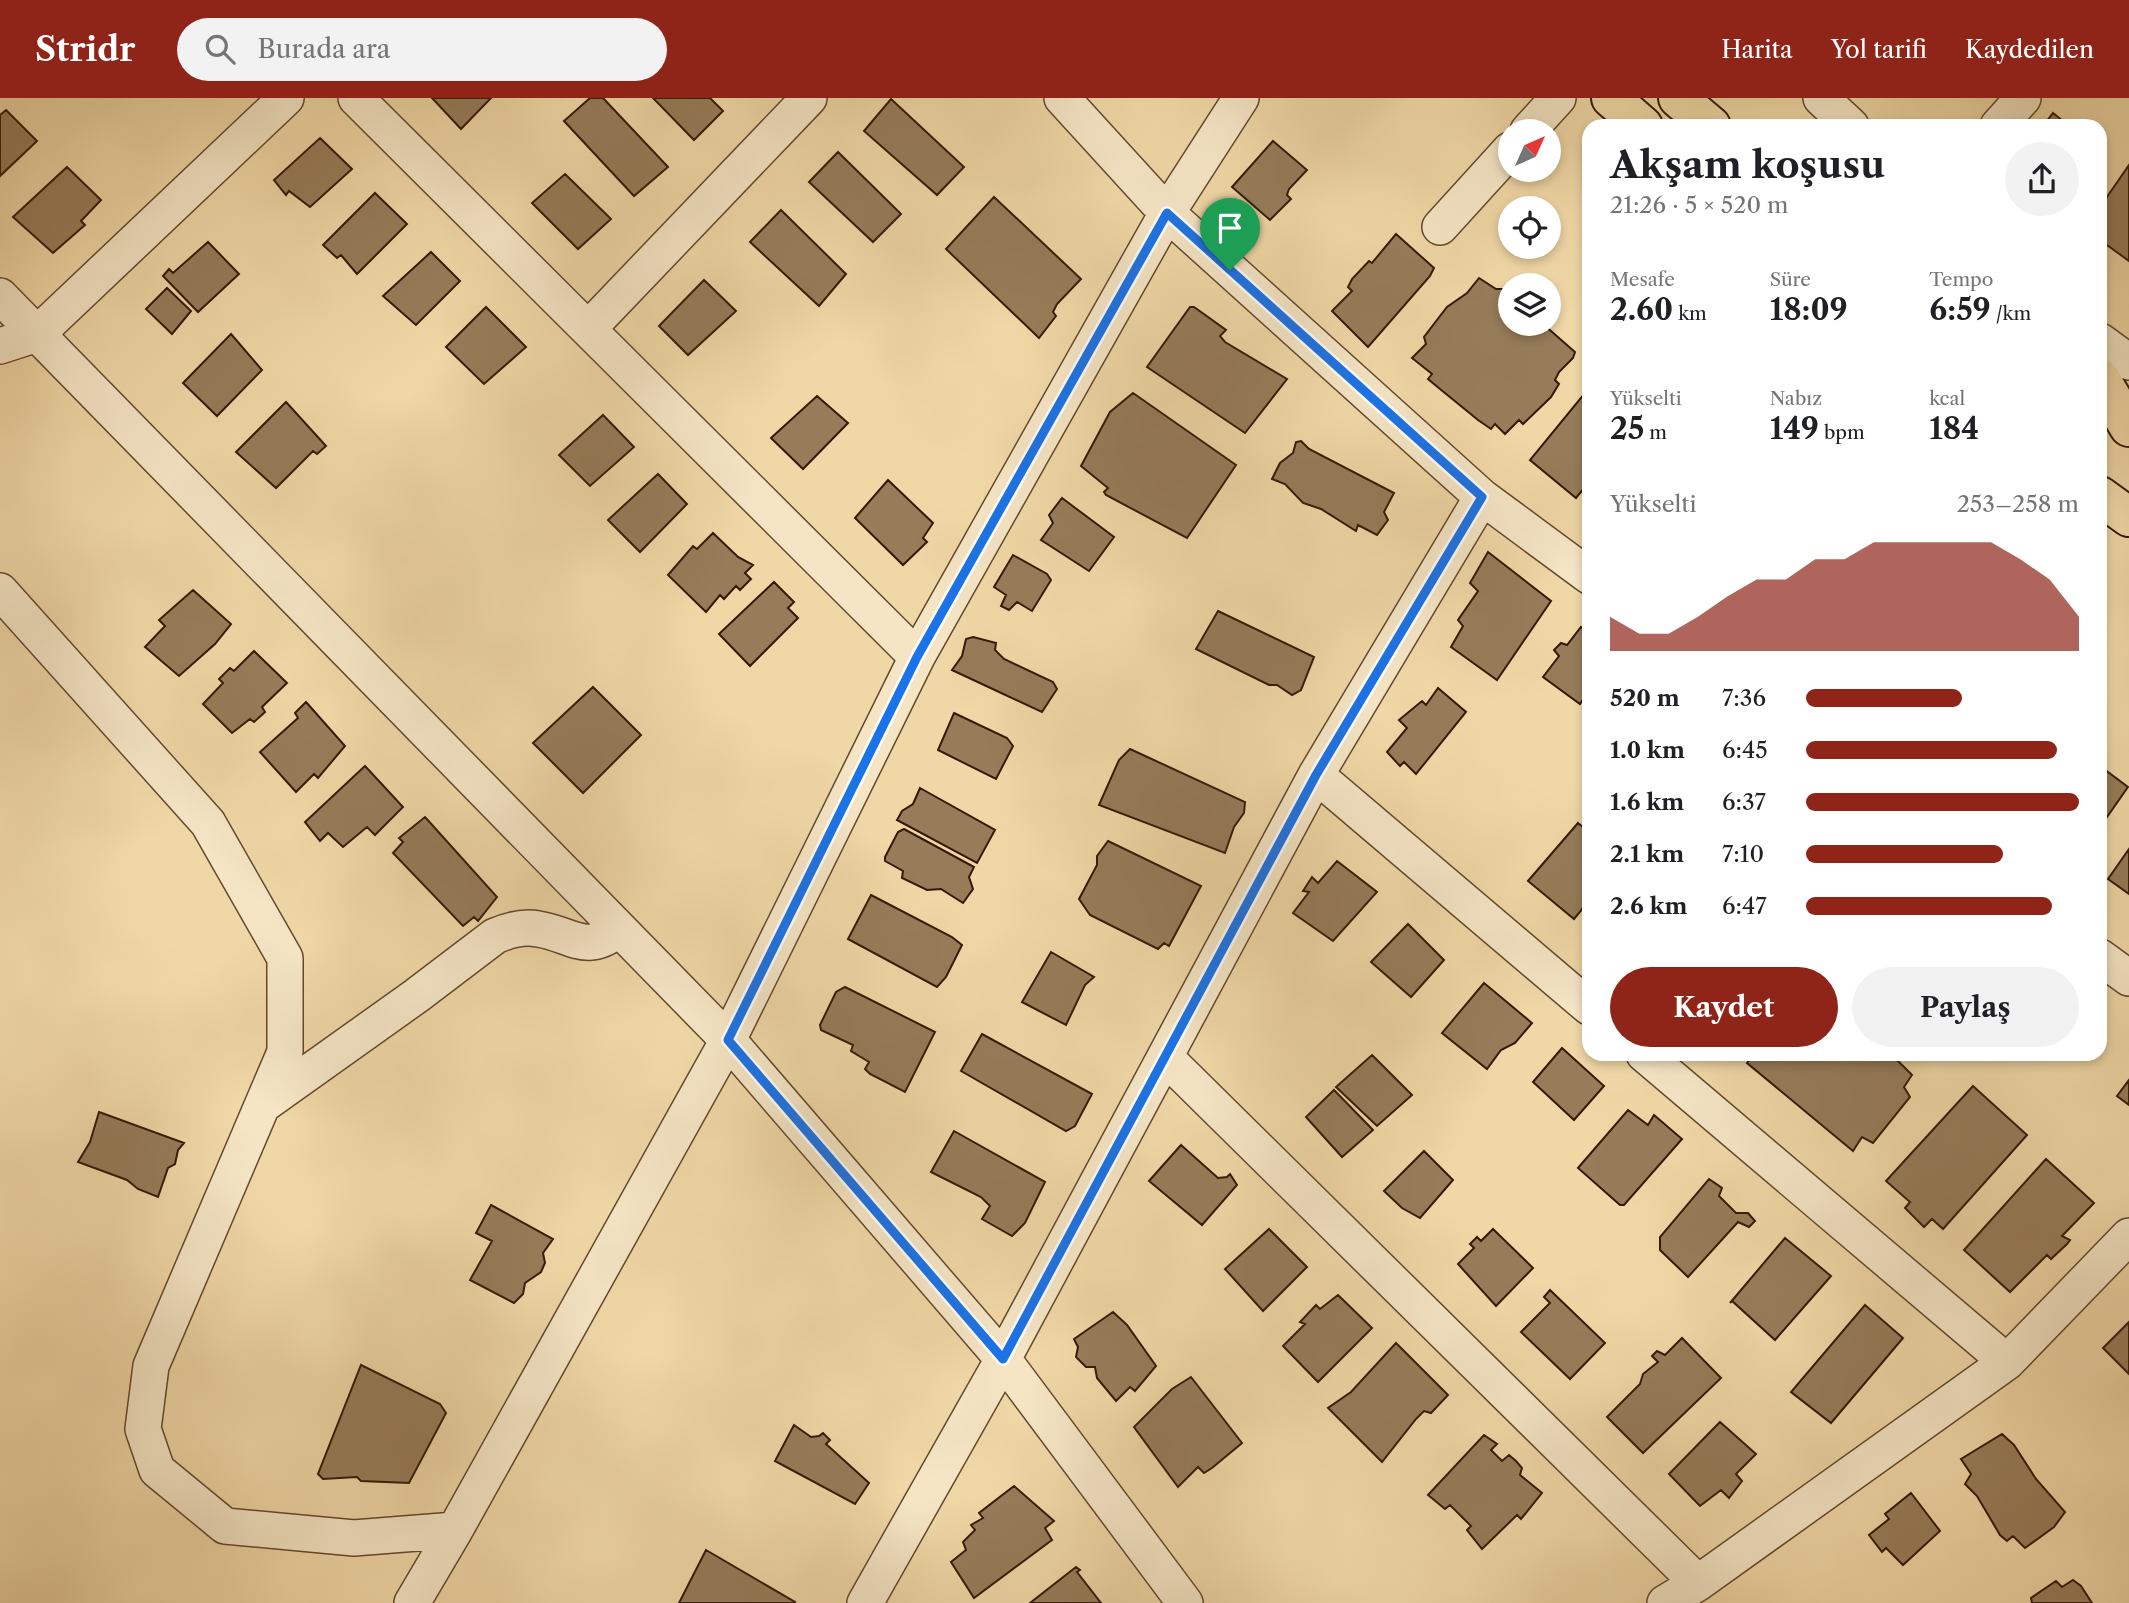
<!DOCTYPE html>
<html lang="tr">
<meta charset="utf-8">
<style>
:root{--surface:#fff;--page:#f2f2f2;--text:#202124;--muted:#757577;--accent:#8f2418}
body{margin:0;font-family:"Libre Caslon Text",serif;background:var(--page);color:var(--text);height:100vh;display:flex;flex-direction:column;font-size:26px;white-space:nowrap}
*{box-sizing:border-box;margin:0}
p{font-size:23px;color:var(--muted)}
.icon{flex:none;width:38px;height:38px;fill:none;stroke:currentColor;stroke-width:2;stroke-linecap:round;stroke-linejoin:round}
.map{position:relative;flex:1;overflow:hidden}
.side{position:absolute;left:1582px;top:21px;width:525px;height:942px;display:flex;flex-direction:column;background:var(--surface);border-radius:21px;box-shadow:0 4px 10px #0003}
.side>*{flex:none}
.needle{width:46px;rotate:45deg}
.tools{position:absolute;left:1498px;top:21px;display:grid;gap:14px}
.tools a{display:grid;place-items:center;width:63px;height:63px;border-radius:50%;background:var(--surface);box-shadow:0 4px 10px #0003;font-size:35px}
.pin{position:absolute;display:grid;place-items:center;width:60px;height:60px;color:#fff;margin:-72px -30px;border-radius:50% 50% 50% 0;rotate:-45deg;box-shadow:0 0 7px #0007}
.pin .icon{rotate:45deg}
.round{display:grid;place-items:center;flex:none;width:74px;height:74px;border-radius:37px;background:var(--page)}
.head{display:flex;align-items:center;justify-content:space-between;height:119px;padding:0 28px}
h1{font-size:38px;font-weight:800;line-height:52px}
.metrics{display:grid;grid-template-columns:repeat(3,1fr);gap:10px;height:119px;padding:7px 28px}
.metrics div{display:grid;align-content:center}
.metrics b{font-size:30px;font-weight:800}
.metrics small{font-size:19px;font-weight:400}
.metrics p{font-size:19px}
.chart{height:196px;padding:14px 28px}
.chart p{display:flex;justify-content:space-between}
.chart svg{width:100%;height:126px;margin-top:7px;fill:var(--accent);opacity:.7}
.primary-button{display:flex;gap:14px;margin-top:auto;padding:14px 28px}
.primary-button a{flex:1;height:80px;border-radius:42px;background:var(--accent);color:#fff;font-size:28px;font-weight:800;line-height:80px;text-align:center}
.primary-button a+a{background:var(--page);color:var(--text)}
ul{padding:0 28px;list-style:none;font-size:23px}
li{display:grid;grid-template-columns:112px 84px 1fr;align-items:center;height:52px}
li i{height:18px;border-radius:9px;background:var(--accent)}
header{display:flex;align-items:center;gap:42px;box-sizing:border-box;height:98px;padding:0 35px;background:var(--accent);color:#fff}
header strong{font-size:33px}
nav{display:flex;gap:38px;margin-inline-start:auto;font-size:24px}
.search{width:490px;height:63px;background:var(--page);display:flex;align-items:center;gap:18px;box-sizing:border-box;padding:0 24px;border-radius:38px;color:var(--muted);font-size:26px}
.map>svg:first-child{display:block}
.building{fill:#967c59;stroke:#341a06;stroke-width:2}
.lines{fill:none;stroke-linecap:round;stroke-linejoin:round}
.minor-casing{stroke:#63492e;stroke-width:38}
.highway-casing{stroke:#341a06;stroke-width:42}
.minor{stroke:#f5e5c5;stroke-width:35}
.highway{stroke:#f0d7a6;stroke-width:38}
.route-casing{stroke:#fff;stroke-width:14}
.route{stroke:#1a73e8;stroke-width:9}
</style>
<header>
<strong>Stridr</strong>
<div class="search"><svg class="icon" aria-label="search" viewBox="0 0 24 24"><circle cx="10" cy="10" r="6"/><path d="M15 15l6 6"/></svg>Burada ara</div>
<nav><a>Harita</a><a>Yol tarifi</a><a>Kaydedilen</a></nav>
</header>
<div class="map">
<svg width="2129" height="1505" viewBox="0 0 2129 1505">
<rect width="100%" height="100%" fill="#f0d7a6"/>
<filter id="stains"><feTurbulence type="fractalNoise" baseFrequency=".00286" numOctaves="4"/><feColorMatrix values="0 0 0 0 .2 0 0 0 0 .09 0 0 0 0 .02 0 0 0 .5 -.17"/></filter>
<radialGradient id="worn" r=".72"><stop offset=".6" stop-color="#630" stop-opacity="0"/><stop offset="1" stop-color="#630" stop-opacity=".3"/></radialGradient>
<path class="building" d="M432 0H491L461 31Z
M590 0H603L668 69 634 98 564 23Z
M653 0H710L723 13 694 42Z
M891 1 964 69 937 97 864 33Z
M6 12 37 43 0 78V17Z
M2053 15 2069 28H2043Z
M320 40 352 71 310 109 289 93 286 97 274 82Z
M1273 43 1307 72 1289 91 1287 97 1291 101 1270 122 1232 89Z
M838 54 901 116 873 144 809 84Z
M2129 67V163L2100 142V109Z
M67 69 101 102 81 123 85 127 53 155 13 119Z
M565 76 611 121 578 151 532 105Z
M375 95 407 126 357 176 341 157 337 160 323 147Z
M994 99 1081 181 1057 206 1053 214 1056 218 1039 240 946 151Z
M781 112 846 176 819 208 750 144Z
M1396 136 1434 170 1430 178 1368 249 1332 213 1352 193 1348 189 1352 181 1369 163 1372 165Z
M208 144 239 176 198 214 163 178 169 171 173 175Z
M431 154 460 183 416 227 383 198Z
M1479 180 1496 191H1504L1510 197V226H1543L1575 254 1573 260 1559 274 1555 282 1559 286 1551 299 1523 326 1519 322 1505 336 1495 326 1491 331 1478 322 1440 291 1428 281 1432 276 1412 260 1426 246 1424 239 1447 209 1467 195Z
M704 182 736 213 688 257 659 228Z
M167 190 191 213 172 236 146 211Z
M486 209 526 249 484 286 446 249Z
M1190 209H1194L1226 232 1220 238 1225 244 1287 281 1245 335 1147 269Z
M231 236 262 272 217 318 183 285Z
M1589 290V384L1576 400 1530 362Z
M1133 295 1236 367 1187 440 1106 397 1104 394 1108 390 1081 368 1110 314Z
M817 298 848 325 803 371 771 340Z
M286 304 326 348 317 356 313 353 276 390 236 354Z
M603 317 634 349 590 388 559 357Z
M1301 343 1309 351 1394 395 1384 414 1388 422 1377 437 1358 427 1356 433 1321 411 1303 405 1285 386 1272 381 1280 365 1293 355 1296 344Z
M658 376 687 406 640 454 608 422Z
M888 382 933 425 923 440 927 444 903 467 855 420Z
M1062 400 1114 439 1089 473 1041 442 1053 425 1049 417Z
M713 435 738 459 753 467 745 475 751 481 740 492 736 488 724 501 720 497 706 514 668 477 693 448 697 451Z
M1488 454 1551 503 1497 582 1451 549 1463 528 1458 522 1478 493 1470 485Z
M1013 457 1047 476 1051 482 1032 513 1017 504 1009 512 1001 508 1006 497 994 489Z
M774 484 794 504 788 510 798 520 750 568 719 536Z
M193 492 231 526 215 546 179 578 145 549 165 528 159 522Z
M1218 513 1314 559 1301 592 1292 597 1277 587H1269L1196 551Z
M1581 529 1589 535V593L1580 606 1543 579 1559 558 1554 552 1561 545 1567 547Z
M973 539 996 545 995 552 1004 561 1053 584 1057 591 1042 614 952 572 962 558 966 541Z
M254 553 287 585 262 609 265 614 254 624 250 621 232 635 203 606 223 585 219 581 230 570 234 573Z
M593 589 641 637 583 695 533 645Z
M1438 590 1466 614 1416 676 1404 664 1400 668 1387 654 1407 630 1399 622 1422 603 1426 607Z
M306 604 345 648 318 680 314 676 296 694 260 654 298 620 295 615Z
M954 615 1007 640 1013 648 996 681 938 652Z
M1130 651 1245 704 1244 715 1234 729 1225 755 1099 707 1119 662Z
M365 668 403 709 375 737 367 729 343 749 328 735 320 743 305 724Z
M2100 668 2128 689 2100 729Z
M920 690 995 732 977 765 897 722 902 713 913 706Z
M425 719 497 799 478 823 474 819 463 828 393 755 403 744 399 740Z
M1578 725 1589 734V803L1574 821 1528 783Z
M904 731 974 769 969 779 973 791 963 805 941 791 927 792 902 780 903 773 885 763V759L898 734Z
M1108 743 1201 788 1169 848 1164 845 1158 851 1090 817 1079 801 1097 767V758Z
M2129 751V796L2108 781Z
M1337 763 1377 794 1333 843 1293 815 1309 794 1303 793 1312 779 1318 785Z
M871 797 952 839 962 847 946 879 937 889 848 841Z
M1408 826 1444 862 1411 899 1371 864Z
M1051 854 1094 879 1085 887 1066 927 1022 904Z
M1484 885 1532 925 1515 945 1501 952 1487 971 1442 935Z
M845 889 935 934 905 994 870 976 865 971 869 964 851 953 853 947 821 932 820 927 836 894Z
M982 936 1092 996 1075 1028 1066 1033 961 973Z
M1562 950 1604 988 1574 1022 1533 984Z
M1754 956H1891L1912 977 1904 989 1910 999 1873 1045 1862 1039 1853 1053 1747 965Z
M1372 957 1412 997 1377 1028 1336 989Z
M2129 982V1007L2117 998Z
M1973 988 2027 1037 1943 1131 1932 1121 1924 1129 1905 1110 1910 1104 1886 1083Z
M1334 992 1373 1032 1342 1059 1306 1019Z
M1628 1012 1648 1027 1654 1017 1682 1041 1624 1107H1620L1578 1070Z
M99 1014 184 1045 178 1052 175 1066 168 1070 158 1099 138 1091 127 1082 78 1064 90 1044Z
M954 1033 1045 1084 1025 1125 1012 1138 982 1121 990 1108 981 1099 931 1074Z
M1181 1047 1218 1080 1227 1079 1230 1076 1237 1087 1202 1127 1149 1083Z
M1424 1053 1453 1082 1420 1120 1402 1110 1384 1093Z
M2046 1061 2094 1105 2062 1138 2070 1142 2067 1146 2051 1161 2047 1157 2010 1194 1964 1152Z
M1709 1081 1722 1090 1719 1098 1736 1115H1748L1755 1123 1749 1129 1738 1124 1688 1179 1660 1152V1139Z
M491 1107 553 1141 543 1155 545 1165 541 1174 525 1185 523 1196 514 1205 470 1182 492 1143 476 1135Z
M1269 1131 1307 1169 1263 1213 1225 1171Z
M1493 1131 1533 1170 1496 1208 1458 1166 1474 1150 1470 1146 1477 1139 1481 1143Z
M1785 1140 1831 1178 1775 1242 1732 1203 1730 1205Z
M1550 1192 1605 1245 1570 1281 1521 1234 1550 1205 1544 1199Z
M1338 1197 1372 1230 1318 1284 1283 1248 1305 1226 1300 1224 1316 1207 1320 1211Z
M1865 1207 1903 1240 1831 1325 1791 1294Z
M1113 1214 1127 1227 1156 1268 1135 1293 1130 1289 1116 1303 1097 1280 1095 1269H1086L1076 1259 1078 1249 1074 1241Z
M2129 1224V1276L2103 1250Z
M1682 1240 1721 1280 1643 1355 1607 1319 1640 1286 1643 1276 1658 1264 1652 1258 1657 1253 1665 1257Z
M1396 1245 1448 1297 1431 1315 1424 1313 1416 1321 1382 1364 1328 1310 1351 1294Z
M361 1267 440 1306 446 1315 409 1385 361 1383 357 1379 323 1381 318 1376Z
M1191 1279 1242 1345 1212 1370 1204 1375 1198 1369 1178 1389 1134 1329 1172 1291Z
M1720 1324 1756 1356 1736 1376 1742 1383 1729 1400 1721 1392 1700 1408 1669 1376Z
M794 1327 811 1339 819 1338 823 1335 830 1342 826 1346 869 1385 855 1406 775 1363Z
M2002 1336 2014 1347 2036 1381 2065 1414 2054 1429 2025 1450 2013 1438 2007 1443 2000 1437 1977 1398 1965 1386 1971 1376 1961 1361Z
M1484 1337 1497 1346 1491 1352 1502 1363 1509 1357 1516 1363 1522 1370 1520 1377 1542 1395 1521 1421 1517 1417 1482 1451 1467 1432 1471 1428 1450 1407 1445 1411 1428 1397Z
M1014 1388 1054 1423 1045 1430 1052 1442 974 1500 951 1464 966 1452 963 1444 975 1432 971 1427 983 1420 979 1415Z
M1911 1395 1940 1433 1903 1467 1886 1450 1882 1454 1869 1437 1889 1421 1885 1416Z
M706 1452 795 1504 794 1505H679Z
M1076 1469 1080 1472 1077 1474 1101 1505H1030Z
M2073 1482 2081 1488 2092 1505H2032L2031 1500 2056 1483 2062 1489Z"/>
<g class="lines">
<defs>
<path id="minor" d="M356 0 917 559
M1062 0 1167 115 1241 0
M1821 0 1851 28
M1998 28 2023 0
M1528 33 1558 0
M1440 129 1510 52
M0 198 728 942 1003 1261 1185 1505
M588 231 809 0
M2100 243 2129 264
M0 248 37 236 286 0
M0 493 208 725 285 860V954L151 1268 143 1331 157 1372 225 1428 354 1440 455 1432
M1316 677 1589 909
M2100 859 2129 880
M1644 956 2007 1264
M1165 959 1698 1485
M263 1007 416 898 495 838C509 832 523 828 538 831 572 836 585 858 619 831
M412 1505 455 1432 728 942 917 559 1167 115 1482 399 1589 478
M865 1505 1003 1261 1316 677 1482 399
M1665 1505 1698 1485 2007 1264 2129 1138"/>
<path id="highway" d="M1611 0 1643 28
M1678 0 1711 28
M2100 280 2129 329
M2100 398 2129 419"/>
</defs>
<use href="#minor" class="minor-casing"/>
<use href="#highway" class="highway-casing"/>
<use href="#minor" class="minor"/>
<use href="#highway" class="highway"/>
</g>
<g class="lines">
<defs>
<path id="route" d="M1167 115 1482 399 1316 677 1003 1261 728 942 917 559Z"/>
</defs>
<use href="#route" class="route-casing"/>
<use href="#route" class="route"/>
</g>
<rect width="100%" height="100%" filter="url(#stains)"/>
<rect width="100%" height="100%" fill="url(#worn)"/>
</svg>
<div class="tools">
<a><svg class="needle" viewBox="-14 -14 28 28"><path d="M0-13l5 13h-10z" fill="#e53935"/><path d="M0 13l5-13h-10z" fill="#757577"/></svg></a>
<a><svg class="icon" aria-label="locate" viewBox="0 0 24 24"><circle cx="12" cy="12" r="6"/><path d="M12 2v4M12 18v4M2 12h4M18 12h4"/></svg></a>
<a><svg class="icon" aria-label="layers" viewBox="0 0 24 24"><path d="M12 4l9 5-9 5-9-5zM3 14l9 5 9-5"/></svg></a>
</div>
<div class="pin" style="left:1230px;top:172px;background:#1e9e55"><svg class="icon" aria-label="arrive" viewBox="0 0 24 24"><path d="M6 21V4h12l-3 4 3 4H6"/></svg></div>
<section class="side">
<div class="head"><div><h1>Akşam koşusu</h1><p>21:26 · 5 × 520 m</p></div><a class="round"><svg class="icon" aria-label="share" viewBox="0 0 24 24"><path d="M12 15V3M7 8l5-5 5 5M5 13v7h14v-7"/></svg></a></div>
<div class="metrics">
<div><p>Mesafe</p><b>2.60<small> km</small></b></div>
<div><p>Süre</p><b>18:09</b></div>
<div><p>Tempo</p><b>6:59<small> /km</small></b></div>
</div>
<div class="metrics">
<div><p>Yükselti</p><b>25<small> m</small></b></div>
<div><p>Nabız</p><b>149<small> bpm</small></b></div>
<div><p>kcal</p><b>184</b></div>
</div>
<div class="chart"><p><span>Yükselti</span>253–258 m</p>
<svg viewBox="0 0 160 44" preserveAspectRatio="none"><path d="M0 44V32L10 38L20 38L30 32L40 25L50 19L60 19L70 12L80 12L90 6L100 6L110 6L120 6L130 6L140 12L150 19L160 32V44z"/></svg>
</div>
<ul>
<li><b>520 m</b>7:36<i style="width:57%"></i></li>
<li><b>1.0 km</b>6:45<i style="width:92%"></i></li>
<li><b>1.6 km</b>6:37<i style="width:100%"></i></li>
<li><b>2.1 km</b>7:10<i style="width:72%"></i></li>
<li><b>2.6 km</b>6:47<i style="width:90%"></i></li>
</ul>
<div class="primary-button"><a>Kaydet</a><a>Paylaş</a></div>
</section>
</div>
